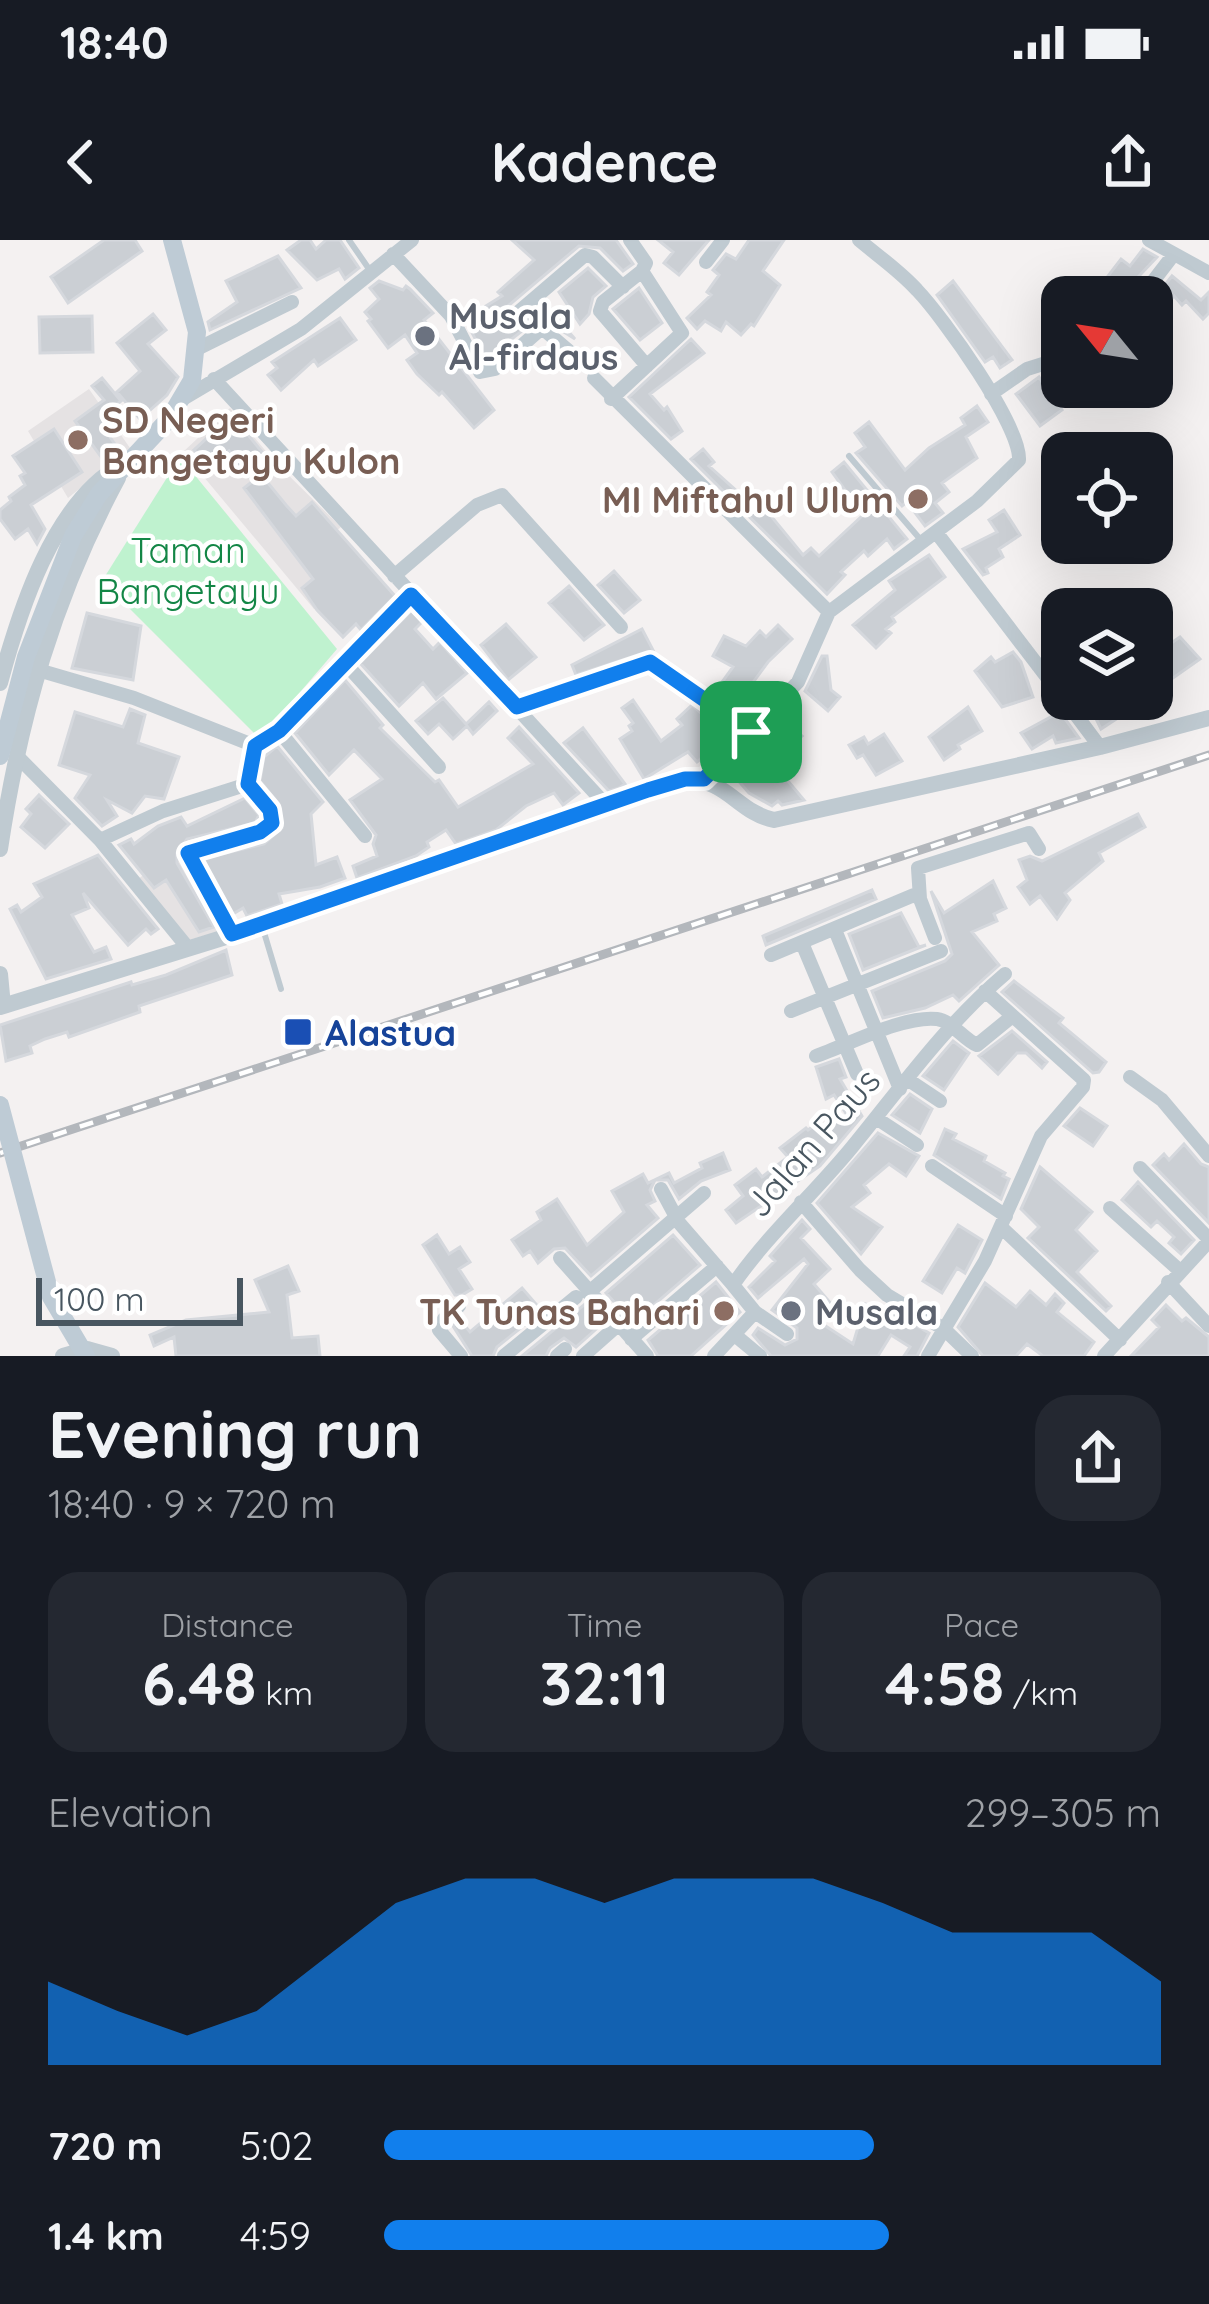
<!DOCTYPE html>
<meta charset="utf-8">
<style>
:root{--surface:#171b24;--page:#242831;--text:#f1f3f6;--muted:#9ea1a6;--accent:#117fed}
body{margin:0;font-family:Quicksand,sans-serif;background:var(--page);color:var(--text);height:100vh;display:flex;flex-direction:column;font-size:45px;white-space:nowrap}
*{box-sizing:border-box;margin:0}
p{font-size:39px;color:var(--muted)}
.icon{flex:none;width:66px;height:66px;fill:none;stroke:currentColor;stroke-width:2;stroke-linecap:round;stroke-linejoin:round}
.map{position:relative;height:1116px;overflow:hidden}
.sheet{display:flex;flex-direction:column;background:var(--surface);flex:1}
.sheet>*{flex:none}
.needle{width:78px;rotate:300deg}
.tools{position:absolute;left:1041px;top:36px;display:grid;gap:24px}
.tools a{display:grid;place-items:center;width:132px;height:132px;border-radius:24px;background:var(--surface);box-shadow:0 12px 48px #0002;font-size:60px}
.scale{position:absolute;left:36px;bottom:30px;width:207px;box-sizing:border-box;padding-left:12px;border:6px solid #485660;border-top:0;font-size:33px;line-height:42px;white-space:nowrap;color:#485660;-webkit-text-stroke:9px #fff;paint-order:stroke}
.pin{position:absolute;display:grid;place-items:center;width:102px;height:102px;color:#fff;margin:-51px;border-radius:24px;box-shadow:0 6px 18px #0006}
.round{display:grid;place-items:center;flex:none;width:126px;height:126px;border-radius:36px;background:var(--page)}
.head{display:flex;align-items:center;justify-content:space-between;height:204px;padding:0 48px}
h1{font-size:66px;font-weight:700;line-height:90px}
.stats{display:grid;grid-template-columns:repeat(3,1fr);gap:18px;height:204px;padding:12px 48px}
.stats div{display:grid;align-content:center;border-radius:30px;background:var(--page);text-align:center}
.stats b{font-size:60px;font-weight:700}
.stats small{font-size:33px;font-weight:400}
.stats p{font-size:33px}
.chart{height:336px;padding:24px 48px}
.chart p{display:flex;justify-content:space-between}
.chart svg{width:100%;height:216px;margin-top:12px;fill:var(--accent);opacity:.7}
ul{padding:0 48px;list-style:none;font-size:39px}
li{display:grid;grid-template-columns:192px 144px 1fr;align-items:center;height:90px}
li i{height:30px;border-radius:15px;background:var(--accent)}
.status{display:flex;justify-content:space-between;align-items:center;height:84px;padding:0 60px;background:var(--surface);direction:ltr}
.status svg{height:33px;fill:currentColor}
header{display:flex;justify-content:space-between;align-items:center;height:156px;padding:0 48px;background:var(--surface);font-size:54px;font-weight:700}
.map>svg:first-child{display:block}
.education{fill:#e5e2e3}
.green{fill:#bff2cf}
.building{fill:#cbcfd4;stroke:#d5d8dd;stroke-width:3}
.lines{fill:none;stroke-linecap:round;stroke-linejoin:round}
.service{stroke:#bfcad1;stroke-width:6}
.minor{stroke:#bfcad1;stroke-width:14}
.tertiary{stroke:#bfcad1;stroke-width:16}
.secondary{stroke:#becbd5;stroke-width:18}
.rail-casing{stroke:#b3b7bc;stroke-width:9}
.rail{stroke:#fff;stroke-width:4.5;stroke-dasharray:14;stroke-linecap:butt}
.secondary-bridge{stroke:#becbd5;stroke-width:18}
.route-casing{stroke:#fff;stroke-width:24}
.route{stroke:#117fed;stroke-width:15}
.worship-dot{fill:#6b7280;stroke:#fff;stroke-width:4.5}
.education-dot{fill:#8d6e63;stroke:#fff;stroke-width:4.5}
.transit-dot{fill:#1a4fb4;stroke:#fff;stroke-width:4.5}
.labels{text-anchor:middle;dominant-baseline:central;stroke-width:9;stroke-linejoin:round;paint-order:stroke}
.worship-label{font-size:36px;font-weight:bold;fill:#5b616d;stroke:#fff;text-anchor:start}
.education-label{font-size:36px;font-weight:bold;fill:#785e54;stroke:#fff;text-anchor:end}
.park-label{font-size:36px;fill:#138646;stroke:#fff}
.transit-label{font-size:36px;font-weight:bold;fill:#164399;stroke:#fff;text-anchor:start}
.street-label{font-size:36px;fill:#485660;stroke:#fff}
</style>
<div class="status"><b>18:40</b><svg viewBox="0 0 49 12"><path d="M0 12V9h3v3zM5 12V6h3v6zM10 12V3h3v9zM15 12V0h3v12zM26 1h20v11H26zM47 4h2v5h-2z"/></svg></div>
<header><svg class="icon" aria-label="back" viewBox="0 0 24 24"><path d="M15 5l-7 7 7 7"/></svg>Kadence<svg class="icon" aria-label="share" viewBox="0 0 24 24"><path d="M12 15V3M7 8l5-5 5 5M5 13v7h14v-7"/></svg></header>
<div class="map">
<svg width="1209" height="1116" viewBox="0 0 1209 1116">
<rect width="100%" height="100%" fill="#f4f1f1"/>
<path class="education" d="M89 149 130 208 68 258 28 191Z
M230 168 274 221 341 287 320 305 348 339 314 369 183 212Z
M179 609 224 690 185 701 138 639Z"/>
<path class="green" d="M180 217 337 409 260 499 102 341Z"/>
<path class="building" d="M104 0H135L142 11 68 63 51 37Z
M301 0H310L316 9 326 0H340L359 28 345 39 339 29 317 40 287 10Z
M512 0H616L633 24 623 31 600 8 579 6 502 71 498 81 501 88 512 91 545 65 575 99 540 77 486 119 471 91 495 79 486 66 502 56 498 52 534 20Z
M658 0H709L679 35 664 23 673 12Z
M749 0H784L763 31 780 45 754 86 751 84 741 95 726 82 721 91 705 81 697 89 687 78 711 55 707 52 719 35 713 30 726 14 736 19Z
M1143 9 1157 17 1119 57H1108L1098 49 1121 19 1130 26Z
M278 16 301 48 210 90 208 82 237 62 226 41Z
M588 28 606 46 593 57 589 74 580 84 559 52Z
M1172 36 1201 60 1209 52V73L1203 79 1186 61 1182 65 1174 56 1152 80V61Z
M379 41 403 50 406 46 410 49 433 73 424 80 494 170 474 188 442 152 439 155 417 134 407 120 417 113 405 95 388 108 368 81 371 79 365 72 379 59 370 48Z
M953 41 1012 120 1000 128 993 117 985 122 937 55Z
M639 48 662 83 640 100 613 69Z
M153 74 166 90 148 104 178 137 167 155 140 179 117 152 140 131 117 103Z
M92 76 93 112 40 113 39 77Z
M340 78 356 100 318 126 314 120 281 150 268 135 277 128 272 122Z
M691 99 704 113 650 154 664 170 667 167 682 191 671 199 629 157Z
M1062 134V147H1084L1088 155 1060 167 1062 170 1040 186 1016 154 1039 137 1042 142Z
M102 138 121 161 105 174 113 185 105 190 119 210 104 221 75 181 104 160 92 146Z
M977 166 988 182 966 197 977 218 942 243 949 252 935 263 943 273 925 286 907 262 902 266 856 213 865 207 855 193 869 182 905 230 929 208 965 185 961 178Z
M232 175 271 223 259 232 286 265 296 276 312 262 395 356 361 390 356 384 343 397 317 370 302 348 313 339 244 248 253 241 229 211 209 228 194 210Z
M54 189 82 232 31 265 45 289 37 304 28 289 15 299 0 279V270L11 261 9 257 25 245 20 236 25 233 13 216Z
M703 209 714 222 709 226 757 269 762 265 803 315 811 308 819 316 863 275 832 232 844 222 907 299 894 309 887 299 868 316 864 311 841 332 845 335 827 354 691 219Z
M1004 270 1020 295 999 309 1003 317 986 328 988 333 983 335 963 309 997 292 989 280Z
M929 315 945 337 892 377 895 382 886 389 891 393 876 408 853 385 895 350 889 341Z
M614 331 640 360 624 373 598 345Z
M569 346 604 385 584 400 549 363Z
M412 370 422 382 415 389 433 409 440 402 467 433 436 459 423 443 399 466 360 423Z
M87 373 141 386 133 440 72 428Z
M506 384 536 417 508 440 481 405Z
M778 385 792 399 768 422 735 467 714 453 733 427 713 416 724 396 746 406 760 391 766 397Z
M642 389 653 410 576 435 572 425Z
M1180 397 1200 419 1166 443 1153 424 1171 412 1167 406Z
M1013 412 1021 422 1033 457 1002 467 975 431 991 417 995 422Z
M822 416H827L831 450 840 457 828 471 805 451Z
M345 440 383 485 380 488 435 542 439 540 458 567 533 524 508 498 519 487 579 553 563 565 554 553 526 566 496 590 456 604 446 590 427 602 429 607 416 616 357 638 353 626 377 616 373 604 376 595 350 560 382 539 354 510 329 535 295 493Z
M443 458 466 484 489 462 497 471 473 494 467 486 453 499 439 484 428 494 416 481Z
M1098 459H1134L1125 468 1127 472 1101 489 1089 464Z
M633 460 661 501 682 485 677 479 692 465 727 497 697 522 688 512 644 539 620 499 632 491 629 486 633 483 622 468Z
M968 467 982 491 958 505 960 509 944 520 929 497Z
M130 469 145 475 138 503 179 517 164 559 145 556 132 573 107 560 117 576 102 586 75 558 90 535 59 525 75 472 123 487Z
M1060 472 1079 498 1056 503 1053 496 1032 509 1021 493Z
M783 480 802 496 772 522 804 560 782 565 778 561 772 566 749 553 735 537 764 512 755 503Z
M583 488 625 544 619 548 609 551 564 503Z
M884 494 902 521 876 535 863 515 857 518 849 505 864 497 868 504Z
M277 506 323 562 311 574 316 625 337 617 345 638 320 647 279 654 282 664 247 676 243 668 233 674 201 619 264 604 282 588 279 564 260 541 264 517Z
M39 555 69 584 45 608 21 587 31 574 26 569Z
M245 558 259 575 255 583 187 599 177 613V623L214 687 199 692 166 640 154 648 119 605 131 599 134 604 158 586 181 577 187 586Z
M1138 574 1145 587 1099 613 1103 621 1065 653 1070 660 1057 679 1040 656 1030 664 1018 647 1027 640 1019 620 1030 616 1042 621Z
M98 615 158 689 151 694 146 689 128 705 83 653 89 668 72 675 94 712 106 707 111 719 46 739 10 669 17 665 21 672 42 657 34 644Z
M993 641 1006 668 994 674 997 681 972 692 999 725 959 761 953 755 925 768 883 778 872 751 945 721 952 714 931 651 944 673Z
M872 650 876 659 766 705 763 696Z
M901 673 919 707 926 705 863 730 849 694Z
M226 710 232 735 139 766 140 772 69 797 67 792 45 799 30 806 32 813 6 821 0 785 131 742 132 745 166 735Z
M1014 741 1063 778 1059 783 1106 822 1099 832 1093 833 1002 752Z
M1012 791 1047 822 1042 828 1026 813H1017L998 834 979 816Z
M953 801 969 813 944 850 923 836Z
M839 819 846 837 840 839 862 876 820 926 736 983 726 970 743 956 735 945 756 929 762 937 788 917 780 908 806 888 808 890 816 884 822 891 847 875 834 855 826 859 816 827Z
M910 854 932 869 920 893 892 875Z
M1080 868 1107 886 1093 906 1064 886Z
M945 889 956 894 953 899 986 916 984 921 1005 933 1003 936 1009 939 1001 959 934 915Z
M878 893 919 916 906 936 889 924 864 945 870 953 852 967 882 987 861 1014 817 963Z
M1184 904 1201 924 1209 927V983L1153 925 1164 914 1169 920Z
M723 913 730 930 701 941 679 959 668 940H655L650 950 655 961 647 965 658 978 591 1036 565 1008 554 1009 538 1023 530 1011 523 1016 512 1000 541 980 537 972 557 959 587 1005 624 972 612 951 643 934 648 943 669 933 674 943 702 928 700 923Z
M1040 927 1092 972 1076 990 1097 1011 1077 1032 1111 1066 1106 1071 1028 998 1039 987 1021 969Z
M1138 942 1194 1000 1181 1014 1169 1003 1174 997 1157 981 1151 987 1122 960Z
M802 980 810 989 801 998 830 1029 814 1044 834 1067 818 1081 853 1104 865 1064 897 1074 929 1093 917 1116H904L910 1107 891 1095 878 1116H771L753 1095 758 1088 785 1105 797 1099V1088L772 1070 808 1024 804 1019 758 1058 749 1047 775 1021 770 1016Z
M958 985 982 1000 965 1033 957 1028 942 1053 923 1041Z
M437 995 449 1014 460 1007 470 1022 459 1029 472 1049 462 1055H455L423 1005Z
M673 995 700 1025 633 1083 606 1053Z
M288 1026 299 1051 287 1055 292 1098 318 1096 320 1116H176L174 1097 154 1106 150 1095 186 1080 269 1072 255 1040Z
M716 1042 740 1072 691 1116H658L648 1100Z
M985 1043 1016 1067 1030 1051 1046 1065 1055 1054 1064 1063 1057 1072 1094 1102 1084 1116H1043L1027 1104 1016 1116H983L958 1087Z
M522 1048 542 1071 497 1107 493 1116H472L453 1086 460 1080 470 1092Z
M585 1064 603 1083 576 1107 564 1098 550 1108 546 1116H522Z
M1166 1065 1182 1081 1186 1078 1209 1097V1116H1131L1159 1087 1152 1080Z"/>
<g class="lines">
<path class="service" d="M349 0 369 29
M849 216 920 299
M263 689 281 749"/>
<path class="minor" d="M1149 0 1209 33
M393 14 451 76 480 132 495 129 542 88 570 112
M706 22 723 0
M642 31 603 62 600 71 647 126
M1141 57 1174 14
M509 80 585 15 593 17 623 47
M197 109 292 62
M594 138 829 372
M214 139 606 565
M991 154 1027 129 1062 118
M611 159 682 93 642 31 646 23 630 0
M181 160 301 89 412 0
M936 292 1062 457
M394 336 477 265 502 255 621 387
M344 422 439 527
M38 430 134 458 255 506 279 491 411 355
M1064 459 1100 507
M517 467 650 422 751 492
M279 491 365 596
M18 517 100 600 163 571 248 544
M704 539 798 442 829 372 977 261 1019 220C1021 186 943 77 917 50 900 31 878 16 859 0
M100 600 188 708
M920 659 918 628 1029 593 1039 609
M835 690 900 849
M232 695 187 617 191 610 260 593 272 583 270 570 248 544 255 506
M802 703 857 834
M771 715 914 655 920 659 935 698
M791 771 941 711
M816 816C848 805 904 775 937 779 952 781 963 799 977 805L1010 778
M1130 837 1162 860 1209 916
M907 839 940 861
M876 878 917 905
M932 926 1006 976
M1140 928 1209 999
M661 949 676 977
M801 962 860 1030 887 1055 944 1089 972 1116
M1110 968 1179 1030
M675 978 733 1045
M1001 987 1120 1100
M560 1018 647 1116
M1168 1042 1209 1086
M588 1053 704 953
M459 1066 444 1079 439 1090 461 1116
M755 1072 787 1094
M736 1096 760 1116
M631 1099 717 1026
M504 1116 576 1057
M557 1116 565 1109
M583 1116 618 1085
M714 1116 755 1072 733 1045C768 994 814 954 853 906 902 846 945 785 1005 734
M928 1116 985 1021 1041 896 1083 847 1084 840 985 751
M1104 1116 1209 1001"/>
<path class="tertiary" d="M0 443C19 372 53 263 121 225
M0 609C20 476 54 357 118 238
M0 734 3 766
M0 767 232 695 684 539C728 539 737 572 774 580L1100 507 1209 478
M63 1116 87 1109 112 1116"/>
<path class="secondary" d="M0 516 26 417 73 296 99 254 169 179 192 140 197 92 172 0"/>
<defs>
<path id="rail" d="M0 913 1209 515"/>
</defs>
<use href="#rail" class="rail-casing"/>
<use href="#rail" class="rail"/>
<path class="secondary-bridge" d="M0 865 51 1057 86 1116"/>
</g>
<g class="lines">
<defs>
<path id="route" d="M411 355 517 467 650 422 751 492 704 539H685L648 550 232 694 188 613 260 592 272 583 270 570 248 544 255 506 279 491Z"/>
</defs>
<use href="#route" class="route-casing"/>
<use href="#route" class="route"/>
</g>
<g class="worship-dot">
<circle cx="425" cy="96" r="12"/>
<circle cx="791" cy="1071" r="12"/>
</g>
<g class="education-dot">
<circle cx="78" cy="200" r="12"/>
<circle cx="918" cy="259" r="12"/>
<circle cx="724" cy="1071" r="12"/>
</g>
<rect class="transit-dot" x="283" y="777" width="30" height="30" rx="6"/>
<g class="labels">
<g class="worship-label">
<text x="449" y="75">Musala<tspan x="449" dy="41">Al-firdaus</tspan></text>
<text x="815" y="1071">Musala</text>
</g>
<g class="education-label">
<text x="102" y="179" text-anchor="start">SD Negeri<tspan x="102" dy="41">Bangetayu Kulon</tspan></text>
<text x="894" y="259">MI Miftahul Ulum</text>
<text x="700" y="1071">TK Tunas Bahari</text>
</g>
<g class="park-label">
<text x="188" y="309">Taman<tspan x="188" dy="41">Bangetayu</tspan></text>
</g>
<g class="transit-label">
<text x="325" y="792">Alastua</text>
</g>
<g class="street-label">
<text transform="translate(812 902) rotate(-49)">Jalan Paus</text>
</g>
</g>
</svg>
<div class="tools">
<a><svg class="needle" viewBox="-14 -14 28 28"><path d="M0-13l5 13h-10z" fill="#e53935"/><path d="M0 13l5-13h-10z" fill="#9ea1a6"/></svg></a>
<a><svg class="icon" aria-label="locate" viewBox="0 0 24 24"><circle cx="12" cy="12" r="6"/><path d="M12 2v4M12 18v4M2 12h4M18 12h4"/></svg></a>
<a><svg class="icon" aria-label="layers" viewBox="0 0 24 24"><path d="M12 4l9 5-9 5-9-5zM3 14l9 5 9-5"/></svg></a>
</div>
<div class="scale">100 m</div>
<div class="pin" style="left:751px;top:492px;background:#1e9e55"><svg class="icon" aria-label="arrive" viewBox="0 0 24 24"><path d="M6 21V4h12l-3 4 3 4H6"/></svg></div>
</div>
<section class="sheet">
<div class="head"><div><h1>Evening run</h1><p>18:40 · 9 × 720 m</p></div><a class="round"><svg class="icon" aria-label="share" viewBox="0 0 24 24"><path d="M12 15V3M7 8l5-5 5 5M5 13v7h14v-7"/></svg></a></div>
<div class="stats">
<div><p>Distance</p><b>6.48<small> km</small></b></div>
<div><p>Time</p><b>32:11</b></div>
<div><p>Pace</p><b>4:58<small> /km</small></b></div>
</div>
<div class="chart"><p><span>Elevation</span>299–305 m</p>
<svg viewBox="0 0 160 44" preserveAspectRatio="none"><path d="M0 44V27L10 33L20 38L30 33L40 22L50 11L60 6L70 6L80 11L90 6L100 6L110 6L120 11L130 17L140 17L150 17L160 27V44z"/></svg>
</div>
<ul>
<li><b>720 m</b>5:02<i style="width:63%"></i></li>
<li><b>1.4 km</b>4:59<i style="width:65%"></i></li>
</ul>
</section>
